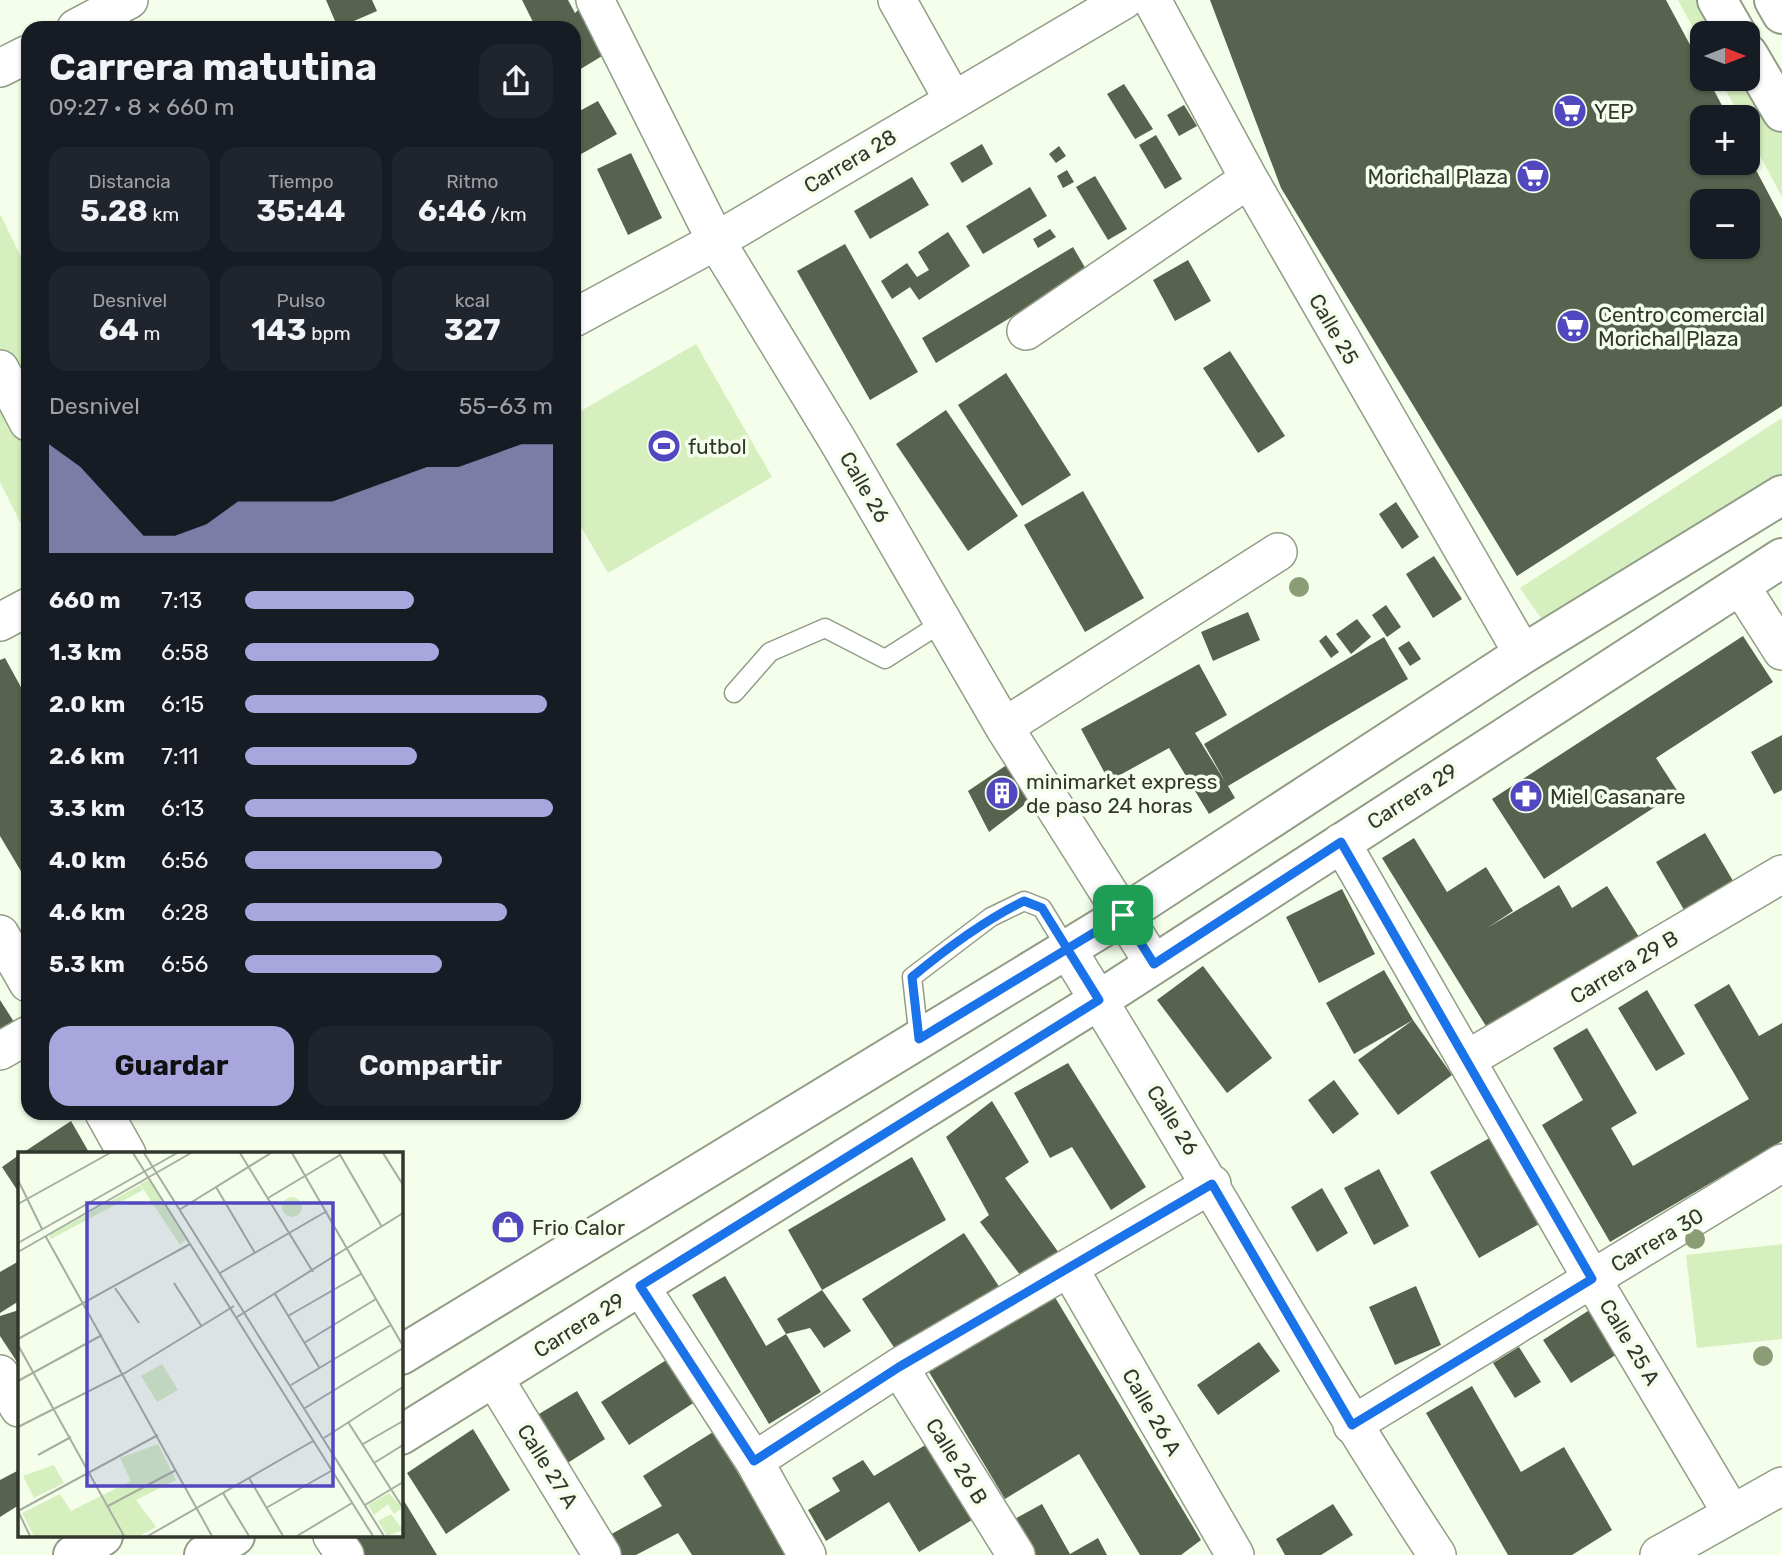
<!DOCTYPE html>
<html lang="es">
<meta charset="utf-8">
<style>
:root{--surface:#171b24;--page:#20242c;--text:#f1f3f6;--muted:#9ea1a6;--accent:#a9a6de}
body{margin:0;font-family:Rubik,sans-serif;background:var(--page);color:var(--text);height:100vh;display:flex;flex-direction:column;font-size:26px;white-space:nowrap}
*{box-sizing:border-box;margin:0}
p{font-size:23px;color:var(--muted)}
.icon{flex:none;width:38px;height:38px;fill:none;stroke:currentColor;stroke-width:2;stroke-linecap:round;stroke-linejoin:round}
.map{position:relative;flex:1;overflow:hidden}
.panel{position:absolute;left:21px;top:21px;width:560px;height:1099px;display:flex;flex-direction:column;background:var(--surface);border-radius:21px;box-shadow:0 2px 5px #0004}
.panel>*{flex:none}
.needle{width:46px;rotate:90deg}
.buttons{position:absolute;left:1690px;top:21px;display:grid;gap:14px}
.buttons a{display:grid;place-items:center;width:70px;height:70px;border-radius:14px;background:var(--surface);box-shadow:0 2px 5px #0004;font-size:35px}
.pin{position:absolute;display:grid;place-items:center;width:60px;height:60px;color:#fff;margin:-30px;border-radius:14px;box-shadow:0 4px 10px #0006}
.round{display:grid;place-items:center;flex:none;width:74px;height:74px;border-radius:21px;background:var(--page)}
.summary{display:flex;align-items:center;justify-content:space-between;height:119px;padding:0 28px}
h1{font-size:38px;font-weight:700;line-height:52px}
.figures{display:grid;grid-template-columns:repeat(3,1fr);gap:10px;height:119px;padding:7px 28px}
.figures div{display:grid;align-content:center;border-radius:18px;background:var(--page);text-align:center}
.figures b{font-size:30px;font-weight:700}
.figures small{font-size:19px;font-weight:400}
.figures p{font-size:19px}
.chart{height:196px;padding:14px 28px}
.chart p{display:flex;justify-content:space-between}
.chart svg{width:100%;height:126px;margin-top:7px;fill:var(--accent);opacity:.7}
.button{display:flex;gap:14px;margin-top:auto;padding:14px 28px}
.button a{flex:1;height:80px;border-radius:21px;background:var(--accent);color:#111;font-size:28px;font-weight:700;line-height:80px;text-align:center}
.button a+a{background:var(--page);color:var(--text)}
ul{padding:0 28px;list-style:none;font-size:23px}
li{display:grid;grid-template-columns:112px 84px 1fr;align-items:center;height:52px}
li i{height:18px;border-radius:9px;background:var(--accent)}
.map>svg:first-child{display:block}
.green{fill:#d5efbe}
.building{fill:#58634f;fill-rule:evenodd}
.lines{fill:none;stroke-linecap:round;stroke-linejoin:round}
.lane-casing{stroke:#919d87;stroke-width:21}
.street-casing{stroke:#919d87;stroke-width:40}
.secondary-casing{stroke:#919d87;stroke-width:42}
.lane{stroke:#fff;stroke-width:18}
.street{stroke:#fff;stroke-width:37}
.secondary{stroke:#fff;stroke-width:38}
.tree{fill:#8a9d75}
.route-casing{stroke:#fff;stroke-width:14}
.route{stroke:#1a73e8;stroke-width:9}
.labels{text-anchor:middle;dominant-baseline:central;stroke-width:7;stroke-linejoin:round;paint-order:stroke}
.poi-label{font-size:21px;fill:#32372e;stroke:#f4feeb;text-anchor:start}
.street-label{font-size:21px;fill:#32372e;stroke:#f4feeb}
.inset-road{fill:none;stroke:#a6ae9f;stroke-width:2}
.view{fill:#5148c0;fill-opacity:0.15;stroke:#5148c0;stroke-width:3.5}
.inset-edge{fill:none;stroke:#32372e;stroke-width:3.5}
</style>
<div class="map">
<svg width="1782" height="1555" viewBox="0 0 1782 1555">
<rect width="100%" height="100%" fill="#f4feeb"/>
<path class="green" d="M1678 0H1713L1731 33H1703V46Z
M1720 79H1748L1782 126V197L1748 133V117H1740Z
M0 214 28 271V538L0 482Z
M696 344 772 477 608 573 574 515V415Z
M1782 418V481L1548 628 1520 588Z
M1782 1244V1339L1697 1348 1686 1255Z"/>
<path class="building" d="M326 0H372L377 11 338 28Z
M522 0H568L575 13 580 8 607 53 574 73V28H536Z
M1210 0H1666L1703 69V79H1708L1728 117H1703V163H1748V155L1782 219V406L1517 576 1281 188ZM1703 201H1748V247H1703Z
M1124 84 1153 129 1135 139 1107 94Z
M598 101 617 134 574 158V114Z
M1184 105 1197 126 1179 136 1167 115Z
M1156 135 1182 179 1165 189 1139 145Z
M982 144 993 164 962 183 950 163Z
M1059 146 1066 156 1056 163 1049 154Z
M631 153 662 218 628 235 597 169Z
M1067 170 1074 182 1063 188 1057 176Z
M1095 176 1127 229 1108 240 1076 187Z
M912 177 929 205 870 239 854 211Z
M1030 187 1047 216 983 254 966 226Z
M1050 229 1056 237 1038 248 1033 239Z
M948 232 970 266 919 300 910 287 892 299 881 281 907 263 917 277 929 270 918 252Z
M845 244 918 372 870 400 797 271Z
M1073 247 1087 271 936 363 922 338Z
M1188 260 1211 301 1175 321 1153 280Z
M1230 351 1285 436 1258 453 1203 368Z
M1006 373 1071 475 1022 506 958 405Z
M946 410 1018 516 968 551 896 444Z
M1083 491 1144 598 1085 632 1024 525Z
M1396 502 1419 537 1402 549 1379 514Z
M1434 556 1462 599 1433 618 1406 574Z
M1386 605 1401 627 1387 637 1372 615Z
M1248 612 1260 640 1213 661 1201 632Z
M1357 619 1371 637 1351 654 1336 634Z
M1326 635 1339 652 1331 658 1319 641Z
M1743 636 1773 682 1656 758 1678 792 1544 879 1492 799Z
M1384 637 1408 679 1228 786 1235 798 1209 814 1169 748 1109 781 1081 729 1199 664 1227 715 1195 733 1226 783 1204 744Z
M1409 641 1421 659 1410 666 1398 648Z
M5 658 28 700V883L0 836V660Z
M1782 735V790L1774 794 1751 752Z
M1020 756 1037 795 989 832 968 791Z
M1705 833 1736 886 1687 915 1656 862Z
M1414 838 1447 892 1486 867 1513 911 1487 928 1559 885 1572 908 1607 886 1639 937 1489 1031 1382 858Z
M1342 889 1375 954 1319 983 1286 917Z
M1203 966 1272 1058 1227 1093 1157 1000Z
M1384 970 1413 1020 1452 1075 1398 1115 1358 1060 1413 1020 1354 1054 1326 1003Z
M1729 984 1759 1036 1782 1023V1141L1610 1242 1542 1125 1583 1100 1553 1048 1587 1028 1637 1113 1611 1128 1633 1166 1749 1099 1694 1005Z
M1647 990 1685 1054 1656 1071 1618 1008Z
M0 1000 16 1025 0 1035Z
M1068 1063 1146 1187 1111 1210 1072 1147 1050 1158 1014 1093Z
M1334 1080 1359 1114 1333 1134 1308 1100Z
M992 1101 1029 1162 1005 1178 1059 1253 1024 1280 980 1222 989 1215 946 1137Z
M71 1121 90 1154H21Z
M1493 1136 1541 1223 1479 1258 1430 1172Z
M19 1155V1193L2 1167Z
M912 1157 946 1220 822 1290 788 1230Z
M1379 1169 1409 1226 1374 1245 1344 1188Z
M1322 1188 1348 1233 1317 1252 1291 1207Z
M964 1233 1000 1288 899 1355 862 1299Z
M19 1261V1301L0 1313V1272Z
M725 1276 766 1346 786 1334 821 1392 769 1424 692 1295Z
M1416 1286 1441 1345 1395 1365 1369 1307Z
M822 1290 851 1331 824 1348 810 1328 786 1334 777 1319Z
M1053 1294 1201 1540 1181 1555H1140L1079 1454 1005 1499 929 1372Z
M1594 1307 1622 1351 1571 1383 1543 1340Z
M19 1310V1365L0 1336V1316Z
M1259 1342 1280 1371 1218 1415 1197 1385Z
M1519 1347 1541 1382 1515 1398 1493 1363Z
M674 1355 701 1398 629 1445 601 1402Z
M1472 1386 1521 1472 1564 1447 1612 1530 1572 1555H1508L1426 1413Z
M577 1391 605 1439 563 1466 534 1417Z
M473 1429 510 1490 446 1534 407 1473Z
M713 1432 788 1555H692L678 1533 636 1555H618L608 1536 662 1506 643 1476Z
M927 1444 972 1520 919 1552 889 1502 826 1541 808 1510 840 1491 832 1478 863 1460 874 1476Z
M17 1471 19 1505 0 1517V1480Z
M401 1496 437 1555H362L350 1536H401Z
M1042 1504 1070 1554 1098 1538 1107 1555H1033L1013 1520Z
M1333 1504 1353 1535 1321 1555H1285L1276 1539Z"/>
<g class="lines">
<defs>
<path id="lane" d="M734 693 770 652 825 628 885 659 943 622
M919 1039 912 977 991 917 1024 901 1042 908 1067 949"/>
<path id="street" d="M595 0 716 241 838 441 1004 727 1154 964
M897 0 953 100
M1152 0 1249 179 1523 654
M76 28 129 0
M0 68 28 54
M574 318 716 241 1124 0
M1026 331 1249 179
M0 369 28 422
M1740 585 1782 651
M0 622 28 607
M1004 727 1278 552
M1341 842 1592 1279 1732 1514
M0 934 28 983
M1067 949C1192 1150 1307 1357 1437 1555
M0 1051 28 1035
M1466 1060 1782 874
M104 1113 127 1154
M1069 1268 1235 1555
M640 1286 754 1461 807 1555
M899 1367 1016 1555
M0 1374 19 1408
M494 1378 602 1555
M1352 1425 1782 1163
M754 1461 899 1367 1212 1184
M332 1536 345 1555
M1659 1555 1782 1486"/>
<path id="secondary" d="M1717 0 1736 33
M1774 0 1782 14
M1748 54 1782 112
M401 1355 1123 915 1523 654 1782 495
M401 1435 1099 1000 1782 558
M73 1555 103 1536
M204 1555 235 1536"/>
</defs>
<use href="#lane" class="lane-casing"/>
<use href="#street" class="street-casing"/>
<use href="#secondary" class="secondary-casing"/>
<use href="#lane" class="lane"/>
<use href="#street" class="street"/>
<use href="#secondary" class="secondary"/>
</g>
<g class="tree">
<circle cx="1299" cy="587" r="10"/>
<circle cx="1695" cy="1239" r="10"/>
<circle cx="1763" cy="1356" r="10"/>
</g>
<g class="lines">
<defs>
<path id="route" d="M1123 915 919 1039 912 977C947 948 983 921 1024 901L1042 908 1099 1000 640 1286 754 1461 899 1367 1212 1184 1352 1425 1592 1279 1341 842 1154 964 1123 915"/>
</defs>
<use href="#route" class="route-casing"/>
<use href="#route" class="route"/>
</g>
<defs>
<symbol id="supermarket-disc" viewBox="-11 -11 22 22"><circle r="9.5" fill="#5148c0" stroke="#f4feeb"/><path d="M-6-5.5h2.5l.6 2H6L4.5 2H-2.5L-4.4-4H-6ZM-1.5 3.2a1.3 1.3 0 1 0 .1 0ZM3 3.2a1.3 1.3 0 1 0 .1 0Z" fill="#fff"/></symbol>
<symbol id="stadium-disc" viewBox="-11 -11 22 22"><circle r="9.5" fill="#5148c0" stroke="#f4feeb"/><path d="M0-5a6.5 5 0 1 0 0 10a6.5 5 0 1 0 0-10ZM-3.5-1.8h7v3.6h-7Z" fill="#fff"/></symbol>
<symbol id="building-disc" viewBox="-11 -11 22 22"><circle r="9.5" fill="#5148c0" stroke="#f4feeb"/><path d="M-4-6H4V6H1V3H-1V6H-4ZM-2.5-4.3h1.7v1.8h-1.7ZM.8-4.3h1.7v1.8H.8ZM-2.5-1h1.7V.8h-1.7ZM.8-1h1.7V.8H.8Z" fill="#fff"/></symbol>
<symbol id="pharmacy-disc" viewBox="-11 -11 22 22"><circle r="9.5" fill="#5148c0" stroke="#f4feeb"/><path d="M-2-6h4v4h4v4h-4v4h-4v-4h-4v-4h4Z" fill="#fff"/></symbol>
<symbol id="shop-disc" viewBox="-11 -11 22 22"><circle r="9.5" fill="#5148c0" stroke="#f4feeb"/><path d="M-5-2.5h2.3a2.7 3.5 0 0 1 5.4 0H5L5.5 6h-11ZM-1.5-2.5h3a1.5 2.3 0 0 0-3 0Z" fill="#fff"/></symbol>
</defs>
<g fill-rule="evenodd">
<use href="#supermarket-disc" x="1551" y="92" width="38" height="38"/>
<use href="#supermarket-disc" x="1514" y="157" width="38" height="38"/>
<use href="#supermarket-disc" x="1554" y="307" width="38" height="38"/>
<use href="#stadium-disc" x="645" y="427" width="38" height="38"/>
<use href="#building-disc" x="983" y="774" width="38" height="38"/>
<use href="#pharmacy-disc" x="1507" y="777" width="38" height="38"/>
<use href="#shop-disc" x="489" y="1208" width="38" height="38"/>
</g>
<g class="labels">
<g class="poi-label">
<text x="1594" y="111">YEP</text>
<text x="1508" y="176" text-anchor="end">Morichal Plaza</text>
<text x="1598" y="314">Centro comercial<tspan x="1598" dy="24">Morichal Plaza</tspan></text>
<text x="688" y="446">futbol</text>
<text x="1026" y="781">minimarket express<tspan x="1026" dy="24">de paso 24 horas</tspan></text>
<text x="1550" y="796">Miel Casanare</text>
<text x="532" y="1227">Frio Calor</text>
</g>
<g class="street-label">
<text transform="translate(850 161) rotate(-31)">Carrera 28</text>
<text transform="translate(1334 329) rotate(60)">Calle 25</text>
<text transform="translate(865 487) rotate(60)">Calle 26</text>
<text transform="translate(1412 796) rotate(-33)">Carrera 29</text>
<text transform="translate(1624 967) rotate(-31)">Carrera 29 B</text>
<text transform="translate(1173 1120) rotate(58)">Calle 26</text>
<text transform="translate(1657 1240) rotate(-31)">Carrera 30</text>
<text transform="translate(579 1325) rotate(-32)">Carrera 29</text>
<text transform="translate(1630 1342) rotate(59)">Calle 25 A</text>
<text transform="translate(1152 1412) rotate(60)">Calle 26 A</text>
<text transform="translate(957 1461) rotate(58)">Calle 26 B</text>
<text transform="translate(548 1466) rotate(58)">Calle 27 A</text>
</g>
</g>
<g transform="translate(18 1152)">
<rect width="385" height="385" fill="#f4feeb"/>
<path d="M131 28 168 88 162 93 122 32ZM122 33 125 38 33 87 31 83ZM264 55a10 10 0 1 1 20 0a10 10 0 1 1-20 0ZM144 212 160 238 139 250 123 224ZM140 292 158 328 118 348 138 375 121 384H16L4 361 42 342 53 359 113 329 102 306ZM36 313 46 331 16 346 5 324ZM371 341 384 356 376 362 370 352 356 363 350 353ZM373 362 385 378 369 384 360 369Z" fill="#d5efbe"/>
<path class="inset-road" d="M115 1 355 384M126 1 366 384M222 1 295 120M274 1 385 194M321 1 364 75M365 1 385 33M0 28 24 77M198 35 237 101M250 46 322 3M0 52 92 1M161 58 253 1M28 85 194 384M0 91 159 1M0 100 173 1M202 121 309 59M156 131 184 175M97 136 121 171M257 142 301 215M270 164 343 122M219 165 385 61M0 187 172 92M286 191 358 147M0 193 106 384M0 229 84 183M273 233 373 173M287 256 385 196M330 270 385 356M0 275 107 221 216 154M306 286 385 235M345 292 385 269M20 303 53 285M356 311 385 293M231 326 265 384M205 341 231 384M347 353 385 330M90 354 158 318M248 356 313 319M0 359 140 283M0 359 12 384M130 384 295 289M279 384 334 351"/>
<path class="view" d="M69 51H315V334H69Z"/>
<rect width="385" height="385" class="inset-edge"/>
</g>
</svg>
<div class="buttons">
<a><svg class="needle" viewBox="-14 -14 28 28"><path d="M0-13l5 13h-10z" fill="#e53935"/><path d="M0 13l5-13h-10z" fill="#9ea1a6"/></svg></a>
<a>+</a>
<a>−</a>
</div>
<div class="pin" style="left:1123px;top:915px;background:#1e9e55"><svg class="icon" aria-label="arrive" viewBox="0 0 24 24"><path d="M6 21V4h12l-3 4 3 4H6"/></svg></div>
<section class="panel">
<div class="summary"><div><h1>Carrera matutina</h1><p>09:27 · 8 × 660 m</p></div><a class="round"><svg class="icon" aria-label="share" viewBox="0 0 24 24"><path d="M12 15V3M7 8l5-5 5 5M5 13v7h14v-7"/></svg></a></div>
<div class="figures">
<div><p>Distancia</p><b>5.28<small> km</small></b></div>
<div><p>Tiempo</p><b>35:44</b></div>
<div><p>Ritmo</p><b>6:46<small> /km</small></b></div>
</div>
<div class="figures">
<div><p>Desnivel</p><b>64<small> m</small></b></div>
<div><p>Pulso</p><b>143<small> bpm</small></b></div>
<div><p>kcal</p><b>327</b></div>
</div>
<div class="chart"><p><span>Desnivel</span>55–63 m</p>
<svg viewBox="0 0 160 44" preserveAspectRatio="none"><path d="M0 44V6L10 14L20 26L30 38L40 38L50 34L60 26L70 26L80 26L90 26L100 22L110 18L120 14L130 14L140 10L150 6L160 6V44z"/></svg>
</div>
<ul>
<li><b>660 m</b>7:13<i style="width:55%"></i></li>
<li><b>1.3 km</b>6:58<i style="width:63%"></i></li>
<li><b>2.0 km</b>6:15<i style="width:98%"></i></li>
<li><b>2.6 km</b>7:11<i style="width:56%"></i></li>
<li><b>3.3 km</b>6:13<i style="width:100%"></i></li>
<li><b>4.0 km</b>6:56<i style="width:64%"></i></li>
<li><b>4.6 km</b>6:28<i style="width:85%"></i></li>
<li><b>5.3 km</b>6:56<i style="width:64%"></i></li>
</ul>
<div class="button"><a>Guardar</a><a>Compartir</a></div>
</section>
</div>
